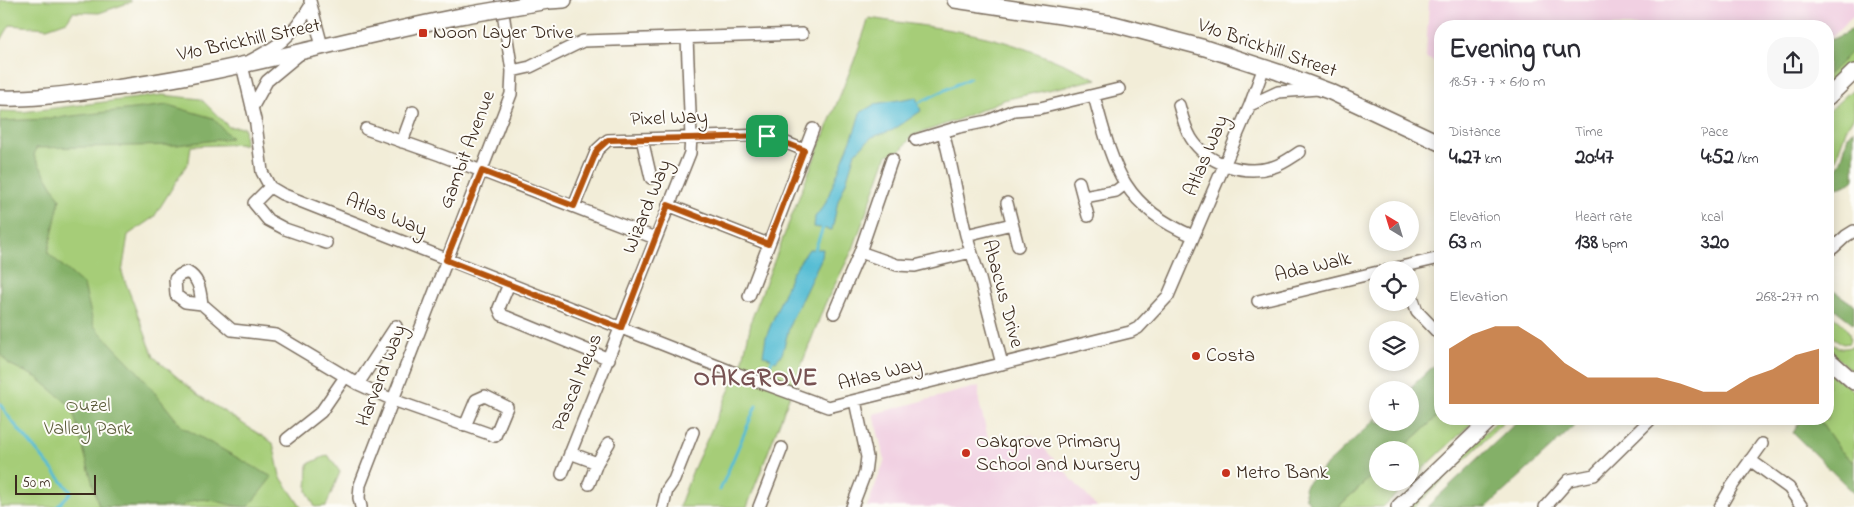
<!DOCTYPE html>
<meta charset="utf-8">
<style>
:root{--surface:#fff;--page:#f7f7f7;--text:#2b2b33;--muted:#7c7c81;--accent:#b45309}
body{margin:0;font-family:"Indie Flower",sans-serif;background:var(--page);color:var(--text);height:100vh;display:flex;flex-direction:column;font-size:19px;white-space:nowrap}
*{box-sizing:border-box;margin:0}
p{font-size:16px;color:var(--muted)}
.icon{flex:none;width:28px;height:28px;fill:none;stroke:currentColor;stroke-width:2;stroke-linecap:round;stroke-linejoin:round}
.map{position:relative;flex:1;overflow:hidden}
.side{position:absolute;left:1434px;top:20px;width:400px;height:405px;display:flex;flex-direction:column;background:var(--surface);border-radius:20px;box-shadow:0 2px 12px #0003}
.side>*{flex:none}
.needle{width:32px;rotate:322deg}
.tools{position:absolute;left:1369px;top:201px;display:grid;gap:10px}
.tools a{display:grid;place-items:center;width:50px;height:50px;border-radius:50%;background:var(--surface);box-shadow:0 2px 12px #0003;font-size:25px}
.scale{position:absolute;left:15px;bottom:12px;width:81px;box-sizing:border-box;padding-left:5px;border:2px solid #3b2a1e;border-top:0;font-size:14px;line-height:18px;white-space:nowrap;color:#3b2a1e;-webkit-text-stroke:4px #fdfcf7;paint-order:stroke}
.pin{position:absolute;display:grid;place-items:center;width:42px;height:42px;color:#fff;margin:-21px;border-radius:10px;box-shadow:0 2px 8px #0006}
.round{display:grid;place-items:center;flex:none;width:52px;height:52px;border-radius:20px;background:var(--page)}
.overview{display:flex;align-items:center;justify-content:space-between;height:85px;padding:0 15px}
h1{font-size:28px;font-weight:700;line-height:38px}
.stats{display:grid;grid-template-columns:repeat(3,1fr);gap:8px;height:85px;padding:5px 15px}
.stats div{display:grid;align-content:center}
.stats b{font-size:21px;font-weight:700}
.stats small{font-size:14px;font-weight:400}
.stats p{font-size:14px}
.chart{height:140px;padding:10px 15px}
.chart p{display:flex;justify-content:space-between}
.chart svg{width:100%;height:90px;margin-top:5px;fill:var(--accent);opacity:.7}
.map>svg:first-child{display:block}
.built{fill:#f1d0e2}
.green{fill:#a6cd78;stroke:#707c4b}
.forest{fill:#84b068;stroke:#606d43}
.water{fill:#56bdd4;stroke:#487479}
.lines{fill:none;stroke-linecap:round;stroke-linejoin:round}
.stream{stroke:#56bdd4;stroke-width:3}
.street-casing{stroke:#7b6e5f;stroke-width:14}
.secondary-casing{stroke:#7b6e5f;stroke-width:18}
.street{stroke:#fff;stroke-width:11}
.secondary{stroke:#fff;stroke-width:15}
.secondary-bridge-casing{stroke:#7b6e5f;stroke-width:18;stroke-linecap:butt}
.secondary-bridge{stroke:#fff;stroke-width:15}
.route-casing{stroke:#fff;stroke-width:10}
.route{stroke:#b45309;stroke-width:6}
.poi-dot{fill:#c8321e;stroke:#fdfcf7;stroke-width:2}
.labels{text-anchor:middle;dominant-baseline:central;stroke-width:4;stroke-linejoin:round;paint-order:stroke}
.poi-label{font-size:20px;fill:#3b2a1e;stroke:#fdfcf7;text-anchor:start}
.street-label{font-size:20px;fill:#3b2a1e;stroke:#fdfcf7}
.park-label{font-size:20px;fill:#5b5b39;stroke:#fdfcf7}
.district-label{font-size:25px;font-weight:bold;letter-spacing:1px;fill:#775252;stroke:#fdfcf7}
</style>
<div class="map">
<svg width="1854" height="507" viewBox="0 0 1854 507">
<rect width="100%" height="100%" fill="#fdfcf7"/>
<filter id="ink" filterUnits="userSpaceOnUse"><feTurbulence type="fractalNoise" baseFrequency=".02" numOctaves="2"/><feDisplacementMap in="SourceGraphic" scale="10" xChannelSelector="R" yChannelSelector="G"/><feConvolveMatrix kernelMatrix="1 2 1 2 8 2 1 2 1" color-interpolation-filters="sRGB"/></filter>
<filter id="wash" filterUnits="userSpaceOnUse"><feTurbulence type="fractalNoise" baseFrequency=".0096" numOctaves="4" result="noise"/><feDisplacementMap in="SourceGraphic" scale="20" xChannelSelector="R" yChannelSelector="G"/><feGaussianBlur stdDeviation="1.12" result="paint"/><feColorMatrix in="noise" values="0 0 0 0 0 0 0 0 0 0 0 0 0 0 0 0 0 1.4 0 .05"/><feComposite in="paint" operator="in"/></filter>
<g filter="url(#wash)">
<rect width="100%" height="100%" fill="#f2edd8"/>
<path class="built" d="M1429 0H1854V15L1828 41V26H1440V64L1426 58Z
M979 386V402L990 446 1032 435 1097 507H867L885 460 873 414Z"/>
<path class="green" d="M0 0H131V2L99 13 73 12 67 21 47 28 10 25 0 42Z
M869 18C914 25 961 29 1005 42 1037 52 1067 65 1097 79L1003 100 960 119 912 136 901 150 887 155 853 249 825 304 747 507H679L693 470 743 360 752 318 804 184 854 61Z
M1854 49V60L1828 85V75Z
M1854 88V116L1847 127 1836 159 1828 173V112Z
M162 95 201 99 229 127H244L245 144 191 146 189 161 154 217 128 235 122 273 154 357 198 395 273 443 280 476 301 507H0V111L22 112Z
M1828 312C1836 319 1854 329 1849 343L1843 344 1828 334Z
M1833 345C1842 350 1845 348 1854 346V373L1828 350Z
M1829 374 1846 384 1854 391V463L1840 450 1819 419H1828V376Z
M1440 414V419H1476L1410 481V450H1401Z
M1499 419H1507L1415 507H1407Z
M328 455 340 472 326 506 315 507 307 491 308 464Z
M1377 471 1378 482 1408 483 1383 507H1338Z"/>
<path class="forest" d="M1854 27V49L1828 75V41L1846 33Z
M168 105 213 118 231 138 177 145 36 148 34 156 60 199 48 253 84 285 94 326 140 374 182 427 272 477 248 507C221 507 206 490 180 507H99L72 407 36 377 9 364 0 354V121L46 119Z
M1854 129V179C1847 185 1839 190 1828 187V184L1841 161 1848 136Z
M1828 287 1854 305V324L1828 304Z
M1440 360V414L1401 450H1378L1377 471 1338 507 1311 506 1306 498 1304 488 1308 482 1377 418 1378 422H1410V390H1408Z
M1520 419H1582L1487 507H1427Z
M1801 419H1819L1840 450 1854 463V493L1793 433Z"/>
<path class="water" d="M916 97 921 111 893 130 872 137 855 153 846 182 838 201 832 230 814 227 815 217 825 204 855 130 860 113 875 104Z
M809 249H823L822 257 791 321 782 354 776 361 763 355 766 337 792 273Z"/>
<g class="lines">
<path class="stream" d="M914 105 970 78
M814 252 824 225
M769 367 774 356
M0 404 11 420 71 492 57 507
M720 490 756 406"/>
</g>
</g>
<g filter="url(#ink)">
<g class="lines">
<defs>
<path id="street" d="M310 1 322 46
M311 5C290 40 278 46 242 65L256 124 262 172 270 187 282 194 730 371 828 407 1130 332 1138 328 1168 296 1250 105 1264 67
M512 71 530 67 583 41 802 34
M1094 96C1113 165 1121 206 1193 236
M1179 105C1182 116 1185 128 1191 138 1207 164 1244 176 1273 167 1283 164 1292 157 1300 152
M1250 105 1278 92 1318 89
M252 108 267 81 302 52
M366 129 440 155 655 238
M943 132C952 166 958 201 966 235L1012 224
M642 139 651 178
M916 140 959 127 988 121 1014 110 1040 108 1119 89
M402 142 413 112
M1079 182 1088 216
M270 187 254 203 268 220 285 229 326 243
M1084 197 1116 191 1125 184
M1007 203 1018 246
M668 205 768 244
M574 206 597 150 608 140 767 135 804 150
M966 235 980 279 1002 364
M1833 248 1846 236 1854 231
M860 252 897 265 915 266 971 252
M1388 270 1440 258
M509 284 499 308 502 315 609 359
M1410 291 1417 311 1440 335
M749 296 813 129
M1258 301 1378 272
M202 304C200 291 200 279 187 272L180 275 175 279 176 295 185 302 202 304 232 330 276 335 358 384 393 400 495 436 507 407 485 396 476 400 465 426
M834 313 860 252 892 159
M358 384 396 326
M287 439 321 412 345 377
M570 453 597 463
M1750 460 1789 488 1802 507
M562 474 690 153 691 137 687 38
M589 484 597 463 609 443
M361 507 359 498 360 485 511 94 512 71 501 0
M663 507 667 490 674 480 693 432
M759 507 782 448
M852 507 865 473 867 457 855 401
M1545 507 1569 480 1594 475 1651 419
M1720 507 1732 486 1762 444"/>
<path id="secondary" d="M955 0 1114 24 1205 48 1278 72 1331 92 1440 143
M548 1 564 0
M1828 97 1854 72
M0 98C30 99 60 95 91 91 218 77 340 39 466 15
M1828 359 1854 382
M1399 507 1491 419"/>
</defs>
<use href="#street" class="street-casing"/>
<use href="#secondary" class="secondary-casing"/>
<use href="#street" class="street"/>
<use href="#secondary" class="secondary"/>
<defs>
<path id="secondary-bridge" d="M466 15 548 1"/>
</defs>
<use href="#secondary-bridge" class="secondary-bridge-casing"/>
<use href="#secondary-bridge" class="secondary-bridge"/>
</g>
</g>
<g class="lines" filter="url(#ink)">
<defs>
<path id="route" d="M767 136 804 150 768 244 668 205 621 328 446 260 482 171 574 206 597 150 608 140Z"/>
</defs>
<use href="#route" class="route-casing"/>
<use href="#route" class="route"/>
</g>
<g class="poi-dot">
<rect x="418" y="28" width="10" height="10" rx="2.5"/>
<circle cx="1196" cy="356" r="5"/>
<circle cx="966" cy="453" r="5"/>
<circle cx="1226" cy="473" r="5"/>
</g>
<g class="labels">
<g class="poi-label">
<text x="433" y="33">Noon Layer Drive</text>
<text x="1206" y="356">Costa</text>
<text x="976" y="442">Oakgrove Primary<tspan x="976" dy="23">School and Nursery</tspan></text>
<text x="1236" y="473">Metro Bank</text>
</g>
<g class="street-label">
<text transform="translate(249 41) rotate(-12)">V10 Brickhill Street</text>
<text transform="translate(1267 49) rotate(19)">V10 Brickhill Street</text>
<text transform="translate(669 119) rotate(-2)">Pixel Way</text>
<text transform="translate(468 150) rotate(-69)">Gambit Avenue</text>
<text transform="translate(1207 156) rotate(-67)">Atlas Way</text>
<text transform="translate(648 207) rotate(-68)">Wizard Way</text>
<text transform="translate(386 216) rotate(22)">Atlas Way</text>
<text transform="translate(1313 268) rotate(-13)">Ada Walk</text>
<text transform="translate(1002 294) rotate(75)">Abacus Drive</text>
<text transform="translate(880 375) rotate(-14)">Atlas Way</text>
<text transform="translate(382 376) rotate(-69)">Harvard Way</text>
<text transform="translate(578 383) rotate(-68)">Pascal Mews</text>
</g>
<g class="park-label">
<text x="88" y="406">Ouzel<tspan x="88" dy="23">Valley Park</tspan></text>
</g>
<g class="district-label">
<text x="756" y="379">OAKGROVE</text>
</g>
</g>
</svg>
<div class="tools">
<a><svg class="needle" viewBox="-14 -14 28 28"><path d="M0-13l5 13h-10z" fill="#e53935"/><path d="M0 13l5-13h-10z" fill="#7c7c81"/></svg></a>
<a><svg class="icon" aria-label="locate" viewBox="0 0 24 24"><circle cx="12" cy="12" r="6"/><path d="M12 2v4M12 18v4M2 12h4M18 12h4"/></svg></a>
<a><svg class="icon" aria-label="layers" viewBox="0 0 24 24"><path d="M12 4l9 5-9 5-9-5zM3 14l9 5 9-5"/></svg></a>
<a>+</a>
<a>−</a>
</div>
<div class="scale">50 m</div>
<div class="pin" style="left:767px;top:136px;background:#1e9e55"><svg class="icon" aria-label="arrive" viewBox="0 0 24 24"><path d="M6 21V4h12l-3 4 3 4H6"/></svg></div>
<section class="side">
<div class="overview"><div><h1>Evening run</h1><p>18:57 · 7 × 610 m</p></div><a class="round"><svg class="icon" aria-label="share" viewBox="0 0 24 24"><path d="M12 15V3M7 8l5-5 5 5M5 13v7h14v-7"/></svg></a></div>
<div class="stats">
<div><p>Distance</p><b>4.27<small> km</small></b></div>
<div><p>Time</p><b>20:47</b></div>
<div><p>Pace</p><b>4:52<small> /km</small></b></div>
</div>
<div class="stats">
<div><p>Elevation</p><b>63<small> m</small></b></div>
<div><p>Heart rate</p><b>138<small> bpm</small></b></div>
<div><p>kcal</p><b>320</b></div>
</div>
<div class="chart"><p><span>Elevation</span>268–277 m</p>
<svg viewBox="0 0 160 44" preserveAspectRatio="none"><path d="M0 44V17L10 10L20 6L30 6L40 13L50 24L60 31L70 31L80 31L90 31L100 34L110 38L120 38L130 31L140 27L150 20L160 17V44z"/></svg>
</div>
</section>
</div>
